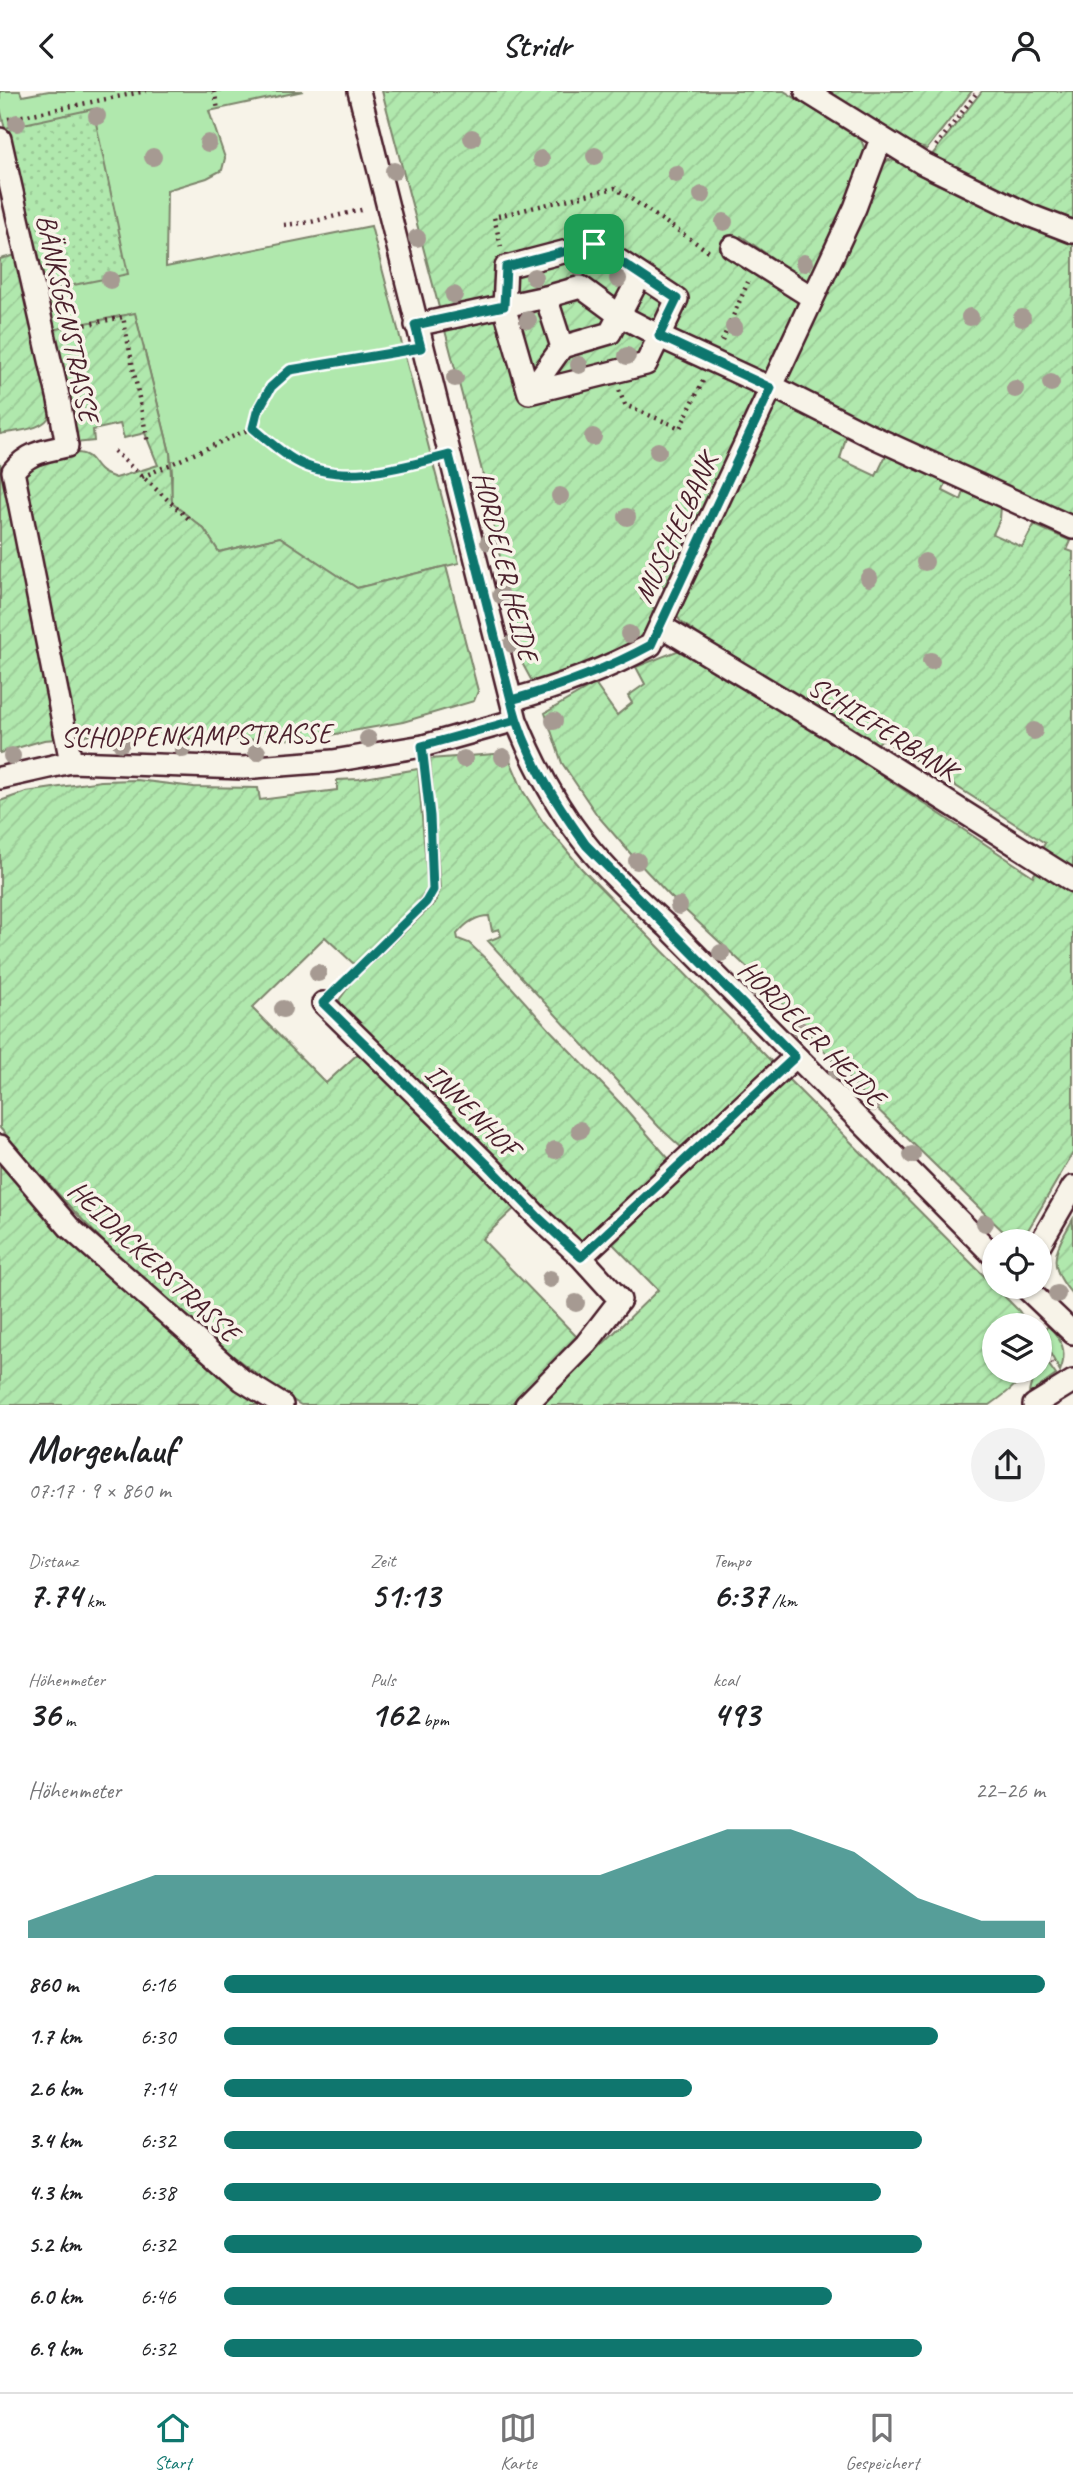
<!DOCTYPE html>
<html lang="de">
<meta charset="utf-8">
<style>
:root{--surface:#fff;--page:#f2f2f2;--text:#202124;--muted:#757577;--line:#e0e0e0;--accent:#0f766e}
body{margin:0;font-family:Caveat,sans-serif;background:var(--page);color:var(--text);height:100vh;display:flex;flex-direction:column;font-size:26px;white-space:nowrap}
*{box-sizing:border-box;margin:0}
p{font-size:23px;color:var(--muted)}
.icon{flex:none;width:38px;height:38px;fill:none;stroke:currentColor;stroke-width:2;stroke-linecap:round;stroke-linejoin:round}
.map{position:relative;height:1314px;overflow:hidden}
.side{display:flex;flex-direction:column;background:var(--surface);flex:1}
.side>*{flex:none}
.buttons{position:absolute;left:982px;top:1138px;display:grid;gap:14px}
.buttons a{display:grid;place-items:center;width:70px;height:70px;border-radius:50%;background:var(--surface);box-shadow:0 2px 5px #0004;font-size:35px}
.pin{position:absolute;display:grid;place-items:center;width:60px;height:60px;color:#fff;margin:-30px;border-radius:14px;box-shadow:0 4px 10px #0006}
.round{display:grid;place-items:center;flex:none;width:74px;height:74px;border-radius:37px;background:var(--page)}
.headline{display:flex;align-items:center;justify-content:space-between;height:119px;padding:0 28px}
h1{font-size:38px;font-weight:700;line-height:52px}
.stats{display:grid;grid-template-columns:repeat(3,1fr);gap:10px;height:119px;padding:7px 28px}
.stats div{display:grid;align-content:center}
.stats b{font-size:35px;font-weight:700}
.stats small{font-size:19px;font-weight:400}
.stats p{font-size:19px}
.chart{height:196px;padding:14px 28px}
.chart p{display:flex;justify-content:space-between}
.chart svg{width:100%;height:126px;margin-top:7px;fill:var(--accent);opacity:.7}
ul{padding:0 28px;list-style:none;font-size:23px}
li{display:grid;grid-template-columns:112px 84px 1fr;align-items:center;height:52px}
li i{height:18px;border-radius:9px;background:var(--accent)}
header{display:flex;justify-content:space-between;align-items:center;height:91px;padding:0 28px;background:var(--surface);font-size:32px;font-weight:700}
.dock{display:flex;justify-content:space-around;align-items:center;height:98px;border-top:2px solid var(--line);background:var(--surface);font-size:19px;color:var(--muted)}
.dock a{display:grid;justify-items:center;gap:4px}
.dock .current{color:var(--accent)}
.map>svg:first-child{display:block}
.grass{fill:#b0e8ad;stroke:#7d846c;stroke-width:2}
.park{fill:url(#park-dots);stroke:#7d846c;stroke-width:2}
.garden{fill:url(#garden-furrows);stroke:#7d846c;stroke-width:2}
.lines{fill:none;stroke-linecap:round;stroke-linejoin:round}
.street-casing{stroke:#4a1f2b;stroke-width:26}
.path{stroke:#4a1f2b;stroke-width:4.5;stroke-dasharray:2 5;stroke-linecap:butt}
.street{stroke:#f7f3e8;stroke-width:21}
.tree{fill:#a69a92}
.route-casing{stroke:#fff;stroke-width:14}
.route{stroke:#0f766e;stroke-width:9}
.labels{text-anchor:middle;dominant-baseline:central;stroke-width:7;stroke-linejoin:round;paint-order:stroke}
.street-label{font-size:28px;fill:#4a1f2b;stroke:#f7f3e8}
</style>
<header><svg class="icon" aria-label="back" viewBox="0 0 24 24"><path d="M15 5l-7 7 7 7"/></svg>Stridr<svg class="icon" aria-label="person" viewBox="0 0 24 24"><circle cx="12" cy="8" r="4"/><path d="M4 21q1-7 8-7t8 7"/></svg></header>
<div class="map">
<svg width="1073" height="1314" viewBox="0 0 1073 1314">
<defs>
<pattern id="park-dots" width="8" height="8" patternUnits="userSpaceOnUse" patternTransform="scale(1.75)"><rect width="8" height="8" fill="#b0e8ad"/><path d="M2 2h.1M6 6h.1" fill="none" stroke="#99c795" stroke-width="1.8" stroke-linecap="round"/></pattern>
<pattern id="garden-furrows" width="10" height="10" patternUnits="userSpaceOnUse" patternTransform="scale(1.75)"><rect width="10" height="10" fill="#b0e8ad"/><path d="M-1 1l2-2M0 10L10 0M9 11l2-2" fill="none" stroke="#99c795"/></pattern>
</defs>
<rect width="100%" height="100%" fill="#f7f3e8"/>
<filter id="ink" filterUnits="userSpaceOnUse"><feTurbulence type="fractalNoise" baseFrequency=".0143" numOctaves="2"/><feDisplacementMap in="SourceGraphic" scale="14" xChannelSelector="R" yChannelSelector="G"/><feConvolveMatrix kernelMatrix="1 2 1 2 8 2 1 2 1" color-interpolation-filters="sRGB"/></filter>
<g filter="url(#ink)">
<path class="grass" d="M0 0H20L22 5 49 0H303L209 20 225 67 222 79 207 87 167 99 166 176 371 135 459 472 357 497 280 446 219 461 204 438 171 412 172 381 170 362 135 223 52 239 0 17Z
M1048 1235C1062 1248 1068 1261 1060 1280L1040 1244Z
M1042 1264 1056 1284 1029 1303C1030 1288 1040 1279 1042 1264Z"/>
<path class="park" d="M93 18 128 183 44 200 5 37Z"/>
<path class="garden" d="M382 0H784L861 49C866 58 865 65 863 74L811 194 741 145 726 164 801 212 667 499 653 490 641 508 659 521 642 551 534 594 522 572 482 380Z
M826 0H972L927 58 908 53Z
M982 0H1073V128L1040 117 932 64Z
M888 69 897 70 929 89 981 114 1073 152V431L785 291 880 77Z
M16 164 51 320C49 339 16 340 0 343V168Z
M135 222 170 362 172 412 204 438 219 461 280 446 357 497 446 475 478 600 474 610 403 631 308 648 208 649 101 643 80 645 73 629 23 380 30 374 78 362C91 363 92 371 100 379 104 383 110 385 116 387L158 374 145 342 124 347 120 333 93 339 94 350 75 352 52 239Z
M780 307 847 343 840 368 876 385 888 360 947 389 943 400 961 409 965 398 1001 415 1000 428 993 443 1022 456 1034 434 1071 450 1067 459 1073 461V780L1041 760 1045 752 882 648 875 656 698 543 681 531 676 524 773 309Z
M0 372 28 500 56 648 44 649 0 662Z
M682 558 805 633 1033 785 1039 776 1073 799V1062L1028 1139 1011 1148 862 1003 767 895 670 805 637 770 597 724 562 672 545 622 595 593 617 624 632 612 628 605 645 593 636 576Z
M507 662 523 700 543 731 582 778 773 972 683 1058 659 1036 488 850 501 845 499 838 492 840 489 825C475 825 465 833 457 843L458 848 469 852 489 871 549 938 623 1015 669 1068 584 1152 573 1150 344 921 339 909 353 890 435 812 440 797 430 668Z
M418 678 428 798 399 835 356 875 325 846 252 917 326 992 361 960 516 1116 482 1148 578 1247 510 1314H301C279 1301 261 1286 241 1271 150 1203 73 1123 0 1037V710L26 701 101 690 137 689 194 696 258 697 260 709 337 699V689L359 688Z
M785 985 1019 1220 1028 1234H994V1279H1027C1018 1294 1004 1304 990 1314H540L658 1199 612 1152Z
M0 1073 62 1143 187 1256 262 1314H0Z
M1073 1128V1204C1045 1173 1055 1160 1073 1128Z"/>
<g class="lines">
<defs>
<path id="street" d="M359 0 516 629C534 673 555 714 585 752 609 783 640 810 669 837L994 1165
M806 0 922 72 1031 125 1073 141
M0 48 59 309 67 355C43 360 29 361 13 380L71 671
M594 153 677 208 646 273 529 302 504 215 506 176Z
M732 156 813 207
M546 206 562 256 610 242 640 185
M416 234 546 206 581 196 619 224 669 250 771 297
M772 295 867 343 1073 437
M529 302 562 256
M661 535 832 638 1073 790
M511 609C559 596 607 578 651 554L855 117 881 48
M0 687 71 671 243 677 333 670 423 655 516 629
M323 912 488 1074 538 1126 581 1166
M0 1055 69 1136 242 1289 282 1314
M1040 1153 1073 1096
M1024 1195 1073 1242
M526 1314 586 1253 620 1209 581 1166 795 966
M1034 1314 1073 1290"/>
</defs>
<use href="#street" class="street-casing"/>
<path class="path" d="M214 0 218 18
M8 28 146 0
M936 55 978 0
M284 134 311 131 365 118
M501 156 494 126 615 97 711 162
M65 238 123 226 148 352
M722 250 748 191
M619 299 625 314 680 337 703 290
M252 337C266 348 281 362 296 370 336 392 389 380 430 369
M114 360 190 429
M142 386 252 337 257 321 271 296 290 279 403 260
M339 896 426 811 433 799 426 674
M1040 1254 1055 1276
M1024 1293 1032 1279"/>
<use href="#street" class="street"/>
</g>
<g class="tree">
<circle cx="97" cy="25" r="9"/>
<circle cx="17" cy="32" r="9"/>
<circle cx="472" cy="47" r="9"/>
<circle cx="208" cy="52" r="9"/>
<circle cx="595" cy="65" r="9"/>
<circle cx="153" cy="66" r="9"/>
<circle cx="541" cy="68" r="9"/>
<circle cx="394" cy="80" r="9"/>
<circle cx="676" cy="83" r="9"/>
<circle cx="702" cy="104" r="9"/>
<circle cx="724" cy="131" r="9"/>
<circle cx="417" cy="147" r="9"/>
<circle cx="804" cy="172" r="9"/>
<circle cx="579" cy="177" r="9"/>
<circle cx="534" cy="186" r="9"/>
<circle cx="618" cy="188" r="9"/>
<circle cx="110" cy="189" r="9"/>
<circle cx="454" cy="204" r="9"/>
<circle cx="970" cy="226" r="9"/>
<circle cx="1022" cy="227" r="9"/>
<circle cx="528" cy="229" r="9"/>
<circle cx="734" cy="236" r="9"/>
<circle cx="627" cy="265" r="9"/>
<circle cx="579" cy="274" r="9"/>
<circle cx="455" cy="287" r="9"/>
<circle cx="1051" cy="292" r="9"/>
<circle cx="1015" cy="298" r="9"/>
<circle cx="593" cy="346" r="9"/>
<circle cx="658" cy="360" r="9"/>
<circle cx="560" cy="405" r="9"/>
<circle cx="627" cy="426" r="9"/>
<circle cx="489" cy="451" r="9"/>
<circle cx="925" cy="471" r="9"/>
<circle cx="869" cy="487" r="9"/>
<circle cx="501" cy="504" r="9"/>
<circle cx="629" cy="543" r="9"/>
<circle cx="512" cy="553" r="9"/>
<circle cx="931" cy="570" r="9"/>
<circle cx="554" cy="630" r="9"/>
<circle cx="1034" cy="640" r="9"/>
<circle cx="368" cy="648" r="9"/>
<circle cx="121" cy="652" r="9"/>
<circle cx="183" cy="658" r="9"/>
<circle cx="257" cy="661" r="9"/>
<circle cx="12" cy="665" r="9"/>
<circle cx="503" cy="666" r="9"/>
<circle cx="464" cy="668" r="9"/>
<circle cx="637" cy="770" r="9"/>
<circle cx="679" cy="815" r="9"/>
<circle cx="721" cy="862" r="9"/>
<circle cx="318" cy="882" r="9"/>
<circle cx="758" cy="898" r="9"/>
<circle cx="283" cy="918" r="9"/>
<circle cx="799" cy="938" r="9"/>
<circle cx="837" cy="980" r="9"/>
<circle cx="873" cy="1012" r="9"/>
<circle cx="580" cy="1039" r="9"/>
<circle cx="555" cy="1059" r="9"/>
<circle cx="912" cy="1064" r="9"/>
<circle cx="985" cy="1132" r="9"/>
<circle cx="550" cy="1188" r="9"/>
<circle cx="1057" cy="1203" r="9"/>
<circle cx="576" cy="1212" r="9"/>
</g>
</g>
<g class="lines" filter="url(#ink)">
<defs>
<path id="route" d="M594 153 506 176 504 215 415 234 421 257 290 279 271 296 257 321 253 337C266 348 280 361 296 370 340 395 403 376 449 364L511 609 516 629 422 655 430 725 433 799 426 811 323 912 488 1074 538 1126 581 1166 795 966 586 754C554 709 525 664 511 609 559 596 607 578 651 554L771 297 659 245 677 208 594 153"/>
</defs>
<use href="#route" class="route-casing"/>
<use href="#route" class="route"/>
</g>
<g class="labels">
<g class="street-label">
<text transform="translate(68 227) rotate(78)">BÄNKSGENSTRASSE</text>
<text transform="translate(675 437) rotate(-65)">MUSCHELBANK</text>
<text transform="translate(506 475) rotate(76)">HORDELER HEIDE</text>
<text transform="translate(883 637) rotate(32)">SCHIEFERBANK</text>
<text transform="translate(196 644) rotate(-1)">SCHOPPENKAMPSTRASSE</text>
<text transform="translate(812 942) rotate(45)">HORDELER HEIDE</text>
<text transform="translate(472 1019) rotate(45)">INNENHOF</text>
<text transform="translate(154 1170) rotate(43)">HEIDACKERSTRASSE</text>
</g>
</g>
</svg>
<div class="buttons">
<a><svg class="icon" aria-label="locate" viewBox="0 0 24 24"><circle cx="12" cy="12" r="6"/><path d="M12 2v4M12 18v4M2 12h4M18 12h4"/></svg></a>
<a><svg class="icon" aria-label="layers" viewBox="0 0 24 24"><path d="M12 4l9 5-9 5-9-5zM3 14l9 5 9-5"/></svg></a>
</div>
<div class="pin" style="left:594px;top:153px;background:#1e9e55"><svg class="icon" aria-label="arrive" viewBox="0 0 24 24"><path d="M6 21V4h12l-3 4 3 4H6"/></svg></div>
</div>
<section class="side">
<div class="headline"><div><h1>Morgenlauf</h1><p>07:17 · 9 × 860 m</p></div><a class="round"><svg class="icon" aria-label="share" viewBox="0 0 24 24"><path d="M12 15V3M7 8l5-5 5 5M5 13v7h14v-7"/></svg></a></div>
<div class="stats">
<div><p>Distanz</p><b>7.74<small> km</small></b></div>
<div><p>Zeit</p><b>51:13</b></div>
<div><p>Tempo</p><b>6:37<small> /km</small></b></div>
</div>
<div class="stats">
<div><p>Höhenmeter</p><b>36<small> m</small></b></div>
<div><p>Puls</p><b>162<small> bpm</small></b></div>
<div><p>kcal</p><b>493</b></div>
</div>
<div class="chart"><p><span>Höhenmeter</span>22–26 m</p>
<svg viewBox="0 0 160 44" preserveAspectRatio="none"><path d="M0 44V38L10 30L20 22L30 22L40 22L50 22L60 22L70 22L80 22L90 22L100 14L110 6L120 6L130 14L140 30L150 38L160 38V44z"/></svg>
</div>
<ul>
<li><b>860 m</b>6:16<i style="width:100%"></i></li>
<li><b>1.7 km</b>6:30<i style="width:87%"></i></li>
<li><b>2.6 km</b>7:14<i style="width:57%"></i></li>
<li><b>3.4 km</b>6:32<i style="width:85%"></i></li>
<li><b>4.3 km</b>6:38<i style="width:80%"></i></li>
<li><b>5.2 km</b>6:32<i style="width:85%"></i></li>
<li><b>6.0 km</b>6:46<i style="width:74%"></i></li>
<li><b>6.9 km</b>6:32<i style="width:85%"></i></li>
</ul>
</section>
<nav class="dock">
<a class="current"><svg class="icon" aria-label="home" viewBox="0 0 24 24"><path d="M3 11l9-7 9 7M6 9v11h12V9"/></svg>Start</a>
<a><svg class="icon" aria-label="map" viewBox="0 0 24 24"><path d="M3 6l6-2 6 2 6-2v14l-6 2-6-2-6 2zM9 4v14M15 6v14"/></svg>Karte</a>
<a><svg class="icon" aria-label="saved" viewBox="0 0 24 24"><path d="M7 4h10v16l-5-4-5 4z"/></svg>Gespeichert</a>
</nav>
